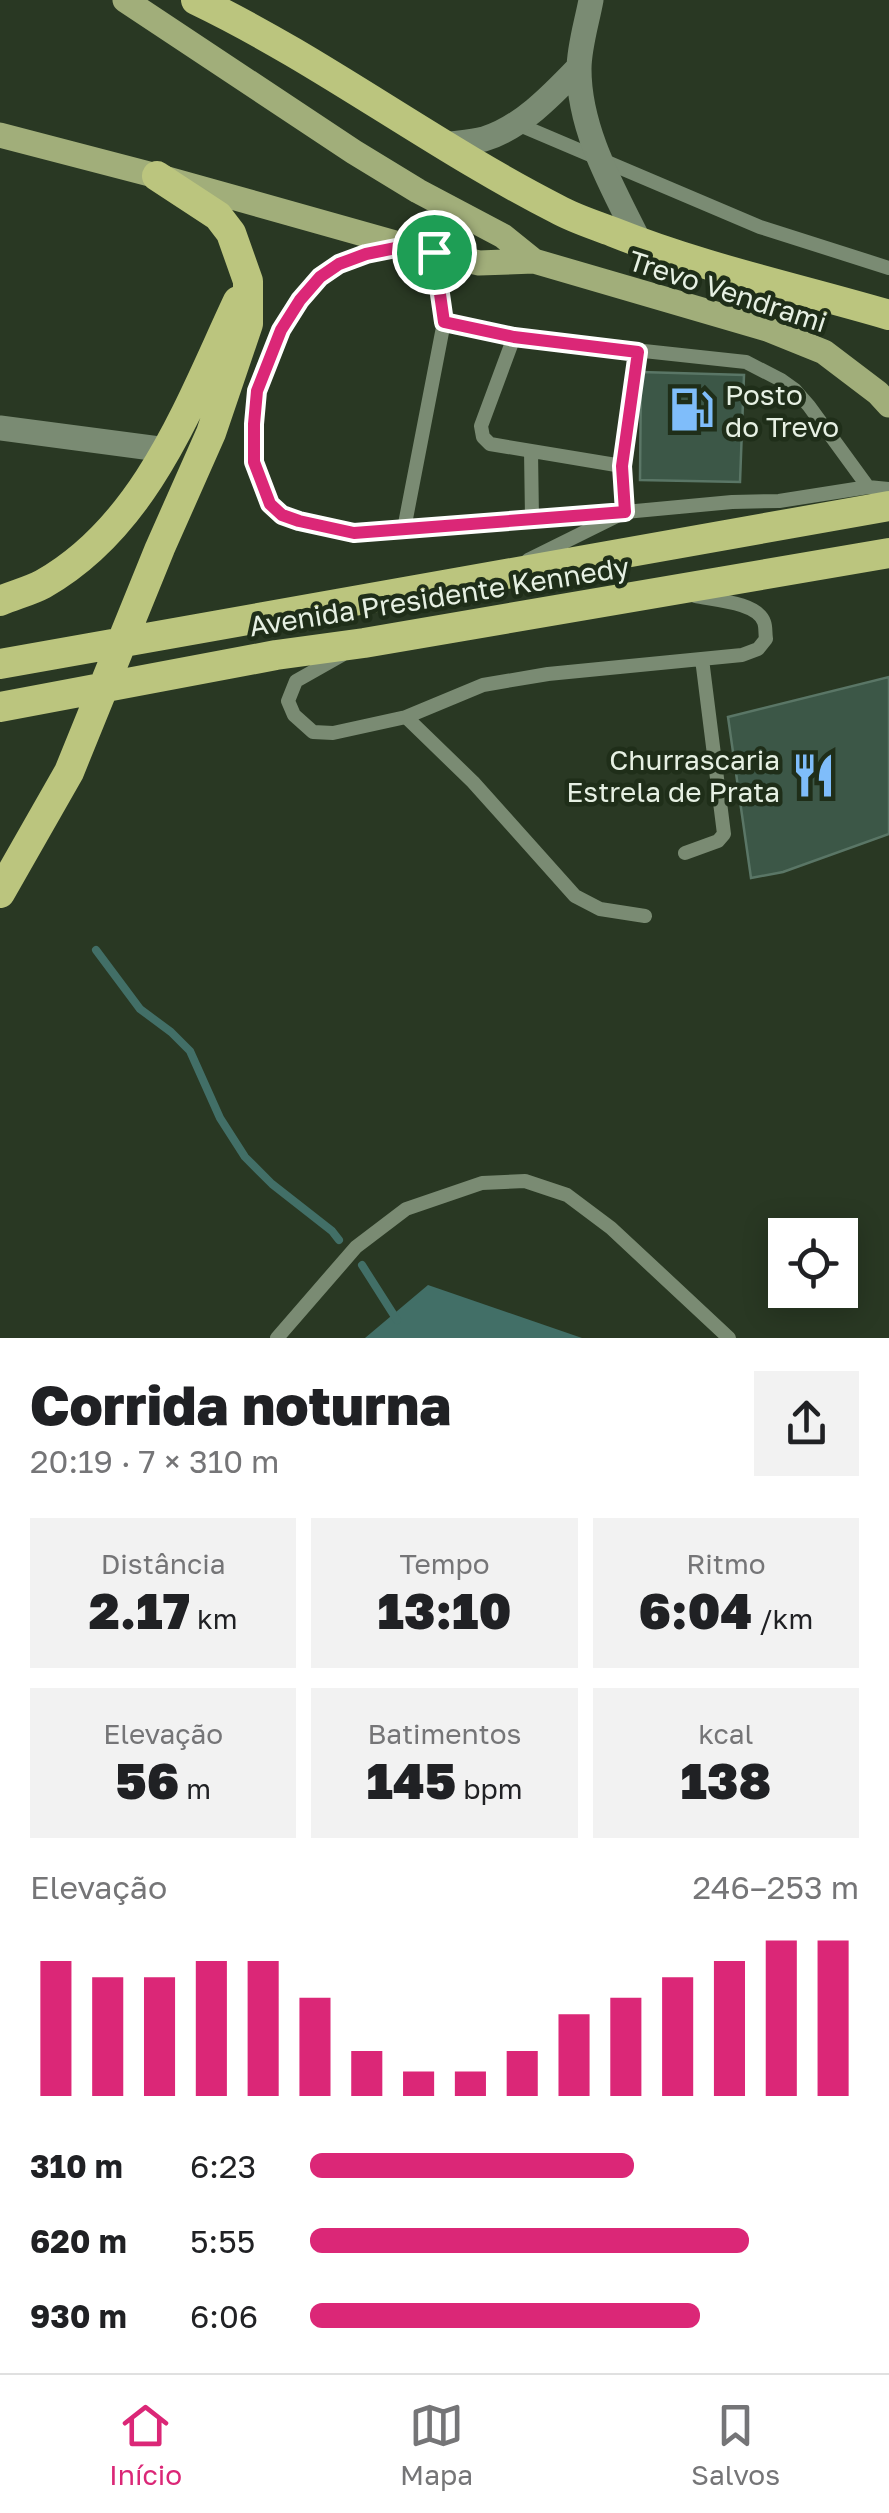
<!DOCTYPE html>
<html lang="pt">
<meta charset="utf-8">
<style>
:root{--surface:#fff;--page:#f2f2f2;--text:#202124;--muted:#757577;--line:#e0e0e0;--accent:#db2777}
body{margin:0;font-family:"Golos Text",sans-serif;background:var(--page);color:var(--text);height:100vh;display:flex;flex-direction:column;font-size:38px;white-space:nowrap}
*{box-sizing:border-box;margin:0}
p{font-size:32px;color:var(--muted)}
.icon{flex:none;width:55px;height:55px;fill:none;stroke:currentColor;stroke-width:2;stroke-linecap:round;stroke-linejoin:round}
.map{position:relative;height:1338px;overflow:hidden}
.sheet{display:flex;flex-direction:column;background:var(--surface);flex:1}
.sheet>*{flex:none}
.tools{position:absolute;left:768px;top:1218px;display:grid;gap:20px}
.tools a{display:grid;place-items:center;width:90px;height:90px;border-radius:0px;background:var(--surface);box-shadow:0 5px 25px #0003;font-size:50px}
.pin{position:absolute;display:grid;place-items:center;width:85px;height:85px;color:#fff;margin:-42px;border:5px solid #fff;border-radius:50%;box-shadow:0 2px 10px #0007}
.round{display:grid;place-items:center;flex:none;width:105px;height:105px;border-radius:0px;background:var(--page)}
.overview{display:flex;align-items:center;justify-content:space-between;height:170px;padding:0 30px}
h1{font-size:55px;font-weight:800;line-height:75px}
.figures{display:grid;grid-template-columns:repeat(3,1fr);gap:15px;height:170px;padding:10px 30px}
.figures div{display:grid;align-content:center;border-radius:0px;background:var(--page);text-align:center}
.figures b{font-size:50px;font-weight:800}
.figures small{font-size:28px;font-weight:400}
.figures p{font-size:28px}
.chart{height:280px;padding:20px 30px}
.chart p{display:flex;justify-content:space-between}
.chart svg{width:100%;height:180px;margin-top:10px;stroke:var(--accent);stroke-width:6}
ul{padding:0 30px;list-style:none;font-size:32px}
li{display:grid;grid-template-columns:160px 120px 1fr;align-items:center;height:75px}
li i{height:25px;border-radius:12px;background:var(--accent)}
.tab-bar{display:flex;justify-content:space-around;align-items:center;height:140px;border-top:2px solid var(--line);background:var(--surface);font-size:28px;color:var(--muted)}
.tab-bar a{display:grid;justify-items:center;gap:5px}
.tab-bar .current{color:var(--accent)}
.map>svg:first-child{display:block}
.water{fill:#426f67}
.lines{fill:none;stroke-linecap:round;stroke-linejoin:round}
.stream{stroke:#426f67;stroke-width:8}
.building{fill:#3c5747;stroke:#5a7666;stroke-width:2.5}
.lane{stroke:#7a8b73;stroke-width:14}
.street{stroke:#7a8b73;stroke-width:25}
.primary{stroke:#a1ae7a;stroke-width:25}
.highway{stroke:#bbc57e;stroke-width:30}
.route-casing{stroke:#fff;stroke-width:20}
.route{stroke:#db2777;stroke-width:12}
.labels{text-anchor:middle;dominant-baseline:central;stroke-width:9;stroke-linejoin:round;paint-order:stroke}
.street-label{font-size:28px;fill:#e6f0e3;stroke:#1f2e19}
.poi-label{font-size:28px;fill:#e6f0e3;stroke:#1f2e19;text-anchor:start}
</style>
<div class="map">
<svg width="889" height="1338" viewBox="0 0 889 1338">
<rect width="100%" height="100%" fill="#293823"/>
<path class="water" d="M428 1285 582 1338H365Z"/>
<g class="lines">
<path class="stream" d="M96 950 140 1009 171 1032 190 1051 220 1118 245 1157 272 1184 332 1231 339 1240
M362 1265 397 1320"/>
</g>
<path class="building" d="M641 372 744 375 740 482 640 480Z
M889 677V834L783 872 751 878 728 717Z"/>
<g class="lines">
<path class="lane" d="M515 123 760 227 889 268
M397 248 366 254 339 264 320 277 300 300 281 330 257 391 254 424V462L269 505 282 515 354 533 625 512
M444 322 514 337 746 362 781 380 795 390 809 406 868 487
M514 337 481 426 483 437 490 444 622 466
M531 451 532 518
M625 512 622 466 638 352
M404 529 444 322 434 252
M528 560 625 512 732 502 779 501 868 487 889 489
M342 655 296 681 288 701 294 715 313 732 333 733 406 717 483 685 548 674 742 655 758 649 766 639C765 633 766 627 764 622 757 602 713 600 695 596
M406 717 473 782 575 896 600 909 645 916
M685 853 718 841 724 834 702 659
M277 1338 356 1247 406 1209 482 1183 525 1181 567 1195 611 1228 729 1338"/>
<path class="street" d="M591 0C587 22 579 47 579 69 579 131 613 188 640 243
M444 145C457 143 471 142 484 139 521 128 553 94 579 67
M0 428 167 450"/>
<path class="primary" d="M125 0 354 152 418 191 503 236 534 261
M0 135 157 176 406 246 479 263 534 261 767 329 824 352 878 393 889 405"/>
<path class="highway" d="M196 0C321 60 433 146 557 209 575 219 595 225 613 232 703 268 797 288 889 315
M0 601C14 595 30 591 43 584 147 525 190 403 238 301
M0 664 889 506
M0 707 276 655 364 643 889 553
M0 893 69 772 160 548 211 433 248 324V281L231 233 218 216 157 176"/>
</g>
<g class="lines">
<defs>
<path id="route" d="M406 246 434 252 444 322 514 337 638 352 622 466 625 512 354 533 299 521 282 515 270 504 254 462V424L257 391 281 330 300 300 320 277 339 264 366 254Z"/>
</defs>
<use href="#route" class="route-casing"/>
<use href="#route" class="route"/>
</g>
<defs>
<symbol id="fuel-bare" viewBox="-9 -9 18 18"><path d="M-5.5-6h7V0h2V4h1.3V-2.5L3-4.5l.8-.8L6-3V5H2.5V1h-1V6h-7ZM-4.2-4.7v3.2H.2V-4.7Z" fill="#7fbdfa" stroke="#1f2e19" stroke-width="2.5" paint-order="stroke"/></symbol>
<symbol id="restaurant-bare" viewBox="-9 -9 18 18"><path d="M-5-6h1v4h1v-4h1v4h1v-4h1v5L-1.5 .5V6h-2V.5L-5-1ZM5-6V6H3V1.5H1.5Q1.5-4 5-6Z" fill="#7fbdfa" stroke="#1f2e19" stroke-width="2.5" paint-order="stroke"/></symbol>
</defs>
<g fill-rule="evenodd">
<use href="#fuel-bare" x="660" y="378" width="63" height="63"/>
<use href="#restaurant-bare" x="782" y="744" width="63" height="63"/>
</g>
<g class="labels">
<g class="street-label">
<text transform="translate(728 291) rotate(18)">Trevo Vendrami</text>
<text transform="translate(439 596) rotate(-9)">Avenida Presidente Kennedy</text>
</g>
<g class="poi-label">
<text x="725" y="394">Posto<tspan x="725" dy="32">do Trevo</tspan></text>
<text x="780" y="759" text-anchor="end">Churrascaria<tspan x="780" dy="32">Estrela de Prata</tspan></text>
</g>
</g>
</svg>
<div class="tools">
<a><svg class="icon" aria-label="locate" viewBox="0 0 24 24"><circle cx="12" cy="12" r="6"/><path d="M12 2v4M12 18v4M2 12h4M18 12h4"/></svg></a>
</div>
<div class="pin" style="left:434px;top:252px;background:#1e9e55"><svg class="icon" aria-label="arrive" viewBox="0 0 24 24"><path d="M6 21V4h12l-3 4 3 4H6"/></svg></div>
</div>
<section class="sheet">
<div class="overview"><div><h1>Corrida noturna</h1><p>20:19 · 7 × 310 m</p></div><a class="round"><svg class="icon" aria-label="share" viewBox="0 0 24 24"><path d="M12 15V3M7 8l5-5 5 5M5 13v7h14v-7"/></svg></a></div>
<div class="figures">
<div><p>Distância</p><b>2.17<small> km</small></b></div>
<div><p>Tempo</p><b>13:10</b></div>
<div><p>Ritmo</p><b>6:04<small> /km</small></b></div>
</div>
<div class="figures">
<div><p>Elevação</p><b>56<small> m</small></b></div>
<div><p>Batimentos</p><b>145<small> bpm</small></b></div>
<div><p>kcal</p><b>138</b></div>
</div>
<div class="chart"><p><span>Elevação</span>246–253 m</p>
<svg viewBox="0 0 160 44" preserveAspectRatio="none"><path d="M5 44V11M15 44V15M25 44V15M35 44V11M45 44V11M55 44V20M65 44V33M75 44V38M85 44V38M95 44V33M105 44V24M115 44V20M125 44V15M135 44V11M145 44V6M155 44V6"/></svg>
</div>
<ul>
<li><b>310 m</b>6:23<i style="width:59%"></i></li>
<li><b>620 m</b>5:55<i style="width:80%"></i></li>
<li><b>930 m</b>6:06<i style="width:71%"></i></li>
</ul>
</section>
<nav class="tab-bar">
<a class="current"><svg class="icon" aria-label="home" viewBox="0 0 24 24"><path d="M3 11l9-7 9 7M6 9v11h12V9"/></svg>Início</a>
<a><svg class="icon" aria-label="map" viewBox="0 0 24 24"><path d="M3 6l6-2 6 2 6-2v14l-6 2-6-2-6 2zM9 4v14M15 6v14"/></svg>Mapa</a>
<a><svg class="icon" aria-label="saved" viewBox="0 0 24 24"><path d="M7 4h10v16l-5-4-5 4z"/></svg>Salvos</a>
</nav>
